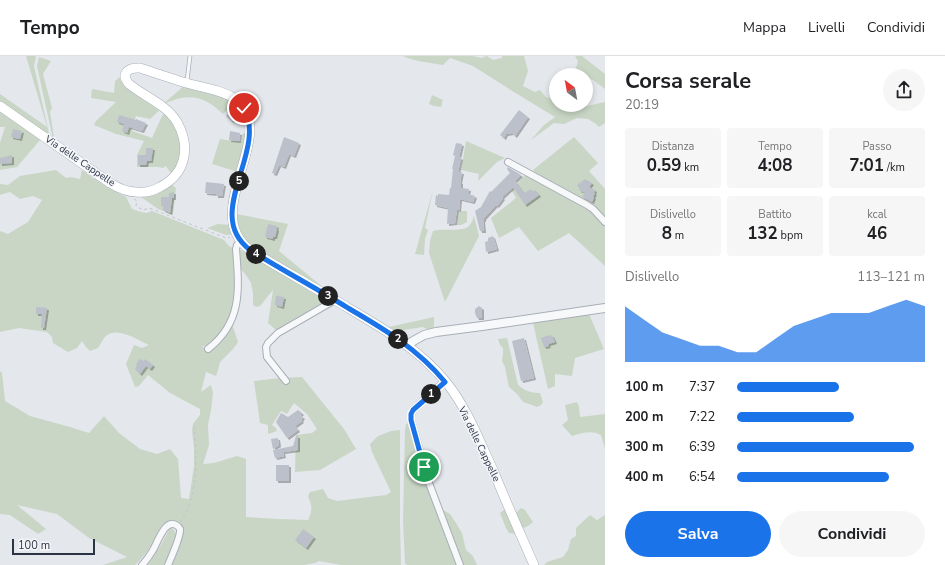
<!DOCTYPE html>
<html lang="it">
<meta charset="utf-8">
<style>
:root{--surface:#fff;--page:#f6f6f6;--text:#202124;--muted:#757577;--line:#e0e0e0;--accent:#1a73e8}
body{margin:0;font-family:"Nunito Sans",sans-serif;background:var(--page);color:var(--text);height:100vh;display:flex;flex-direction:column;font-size:15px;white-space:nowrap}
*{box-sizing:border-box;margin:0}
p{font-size:13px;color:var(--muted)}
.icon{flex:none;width:22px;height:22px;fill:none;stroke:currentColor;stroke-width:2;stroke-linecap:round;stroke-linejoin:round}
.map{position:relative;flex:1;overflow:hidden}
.sheet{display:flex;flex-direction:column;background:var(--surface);width:340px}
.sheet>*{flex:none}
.needle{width:26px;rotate:328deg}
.controls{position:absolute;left:549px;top:12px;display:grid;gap:8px}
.controls a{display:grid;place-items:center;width:44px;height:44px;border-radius:50%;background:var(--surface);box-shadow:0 2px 6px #0003;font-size:20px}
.scale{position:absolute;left:12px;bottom:10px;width:83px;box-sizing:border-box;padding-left:4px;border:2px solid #2b3445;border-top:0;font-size:11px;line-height:14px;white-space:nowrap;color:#2b3445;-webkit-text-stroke:3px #f4f6f9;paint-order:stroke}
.pin{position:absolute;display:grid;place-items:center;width:34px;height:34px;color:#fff;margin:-17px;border:2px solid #fff;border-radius:50%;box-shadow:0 1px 4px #0007}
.km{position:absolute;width:20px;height:20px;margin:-10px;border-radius:50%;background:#222;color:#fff;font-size:11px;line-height:20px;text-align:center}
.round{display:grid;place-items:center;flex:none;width:42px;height:42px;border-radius:21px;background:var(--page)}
.headline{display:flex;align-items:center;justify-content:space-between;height:68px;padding:0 20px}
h1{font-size:22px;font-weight:700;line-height:30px}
.stats{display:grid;grid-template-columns:repeat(3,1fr);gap:6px;height:68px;padding:4px 20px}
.stats div{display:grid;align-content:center;border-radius:4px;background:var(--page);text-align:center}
.stats b{font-size:17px;font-weight:700}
.stats small{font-size:11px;font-weight:400}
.stats p{font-size:11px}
.chart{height:112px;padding:8px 20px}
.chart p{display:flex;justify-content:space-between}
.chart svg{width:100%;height:72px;margin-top:4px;fill:var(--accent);opacity:.7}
.action{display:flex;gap:8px;margin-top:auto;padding:8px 20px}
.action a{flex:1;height:46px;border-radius:24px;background:var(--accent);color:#fff;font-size:16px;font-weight:700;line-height:46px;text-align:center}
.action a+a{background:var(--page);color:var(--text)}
ul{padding:0 20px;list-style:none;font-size:13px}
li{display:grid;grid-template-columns:64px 48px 1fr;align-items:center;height:30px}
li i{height:10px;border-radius:5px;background:var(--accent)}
header{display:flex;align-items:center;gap:24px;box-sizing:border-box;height:56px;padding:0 20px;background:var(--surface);border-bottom:1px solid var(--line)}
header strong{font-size:19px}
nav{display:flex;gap:22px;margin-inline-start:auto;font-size:14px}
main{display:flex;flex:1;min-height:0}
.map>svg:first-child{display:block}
.green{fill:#c9d6c5}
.building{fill:#bbc0ca;filter:url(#shadow)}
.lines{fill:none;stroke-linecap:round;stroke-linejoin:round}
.service-casing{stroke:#a9aeb7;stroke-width:4.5}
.minor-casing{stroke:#a9aeb7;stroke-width:8}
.tertiary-casing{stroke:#a9aeb7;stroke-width:10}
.secondary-casing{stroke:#a9aeb7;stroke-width:10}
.path{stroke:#c2c5cb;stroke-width:1;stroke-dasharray:3 3;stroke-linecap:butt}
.service{stroke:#f7f8fa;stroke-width:3}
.minor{stroke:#f7f8fa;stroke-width:6}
.tertiary{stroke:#f7f8fa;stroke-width:8}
.secondary{stroke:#fff;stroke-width:9}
.route-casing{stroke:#fff;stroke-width:8}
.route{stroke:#1a73e8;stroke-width:5}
.labels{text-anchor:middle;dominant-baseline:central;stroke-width:3;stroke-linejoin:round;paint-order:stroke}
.street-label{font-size:10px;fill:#2b3445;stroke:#f4f6f9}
</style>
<header>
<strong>Tempo</strong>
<nav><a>Mappa</a><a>Livelli</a><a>Condividi</a></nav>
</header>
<main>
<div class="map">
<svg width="605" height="509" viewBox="0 0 605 509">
<defs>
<filter id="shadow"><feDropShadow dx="2" dy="2" stdDeviation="0" flood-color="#0004"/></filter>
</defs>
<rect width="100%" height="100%" fill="#e4e7ec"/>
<path class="green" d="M26 0H36L34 10 50 82 0 46V38L47 71Z
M403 0H473L481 2 487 0 493 4 502 2V0H524L528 15 523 30 535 36 540 34 546 41 555 44 556 49H557L560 53 583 51 605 46V67L599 71 596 68 588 63 577 62 564 68 554 67 531 84 544 69 555 61 514 36 473 10 450 2 443 9C432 7 412 5 403 0Z
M575 0H582L605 18V33L593 24 586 21V19H581L576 12 578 5Z
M39 1 51 5 43 18 52 52 50 56 54 81 53 83 37 10Z
M121 20 161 53 150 63 136 60 132 75 152 82 162 60 165 57 169 61 180 81 181 102 173 117 170 116 166 110 163 112 158 111H137V99L144 85 116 78 94 69 96 65 116 46 91 42 92 33 114 37 115 25Z
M185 29 218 38 235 47 223 58C211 47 200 39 181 42 175 43 169 46 163 48Z
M432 39 443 44 441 51 434 50 429 48Z
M0 55 40 84 17 111 0 114V87L5 71H0Z
M246 77 238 116 212 108 220 83 241 86 242 78Z
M574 81 598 107 589 115 605 133V162L539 121 533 114Z
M466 85 505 102 497 106 478 125 479 118 461 114Z
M56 114 66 122 71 121 80 123 82 114 112 134 126 141 132 153 141 156 147 157 152 155 224 184 229 190 235 193 237 228 233 254 223 277 207 290H202L207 296C220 290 226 281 232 268L238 286 233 293 220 306 218 314 216 320 206 316 201 336 211 329 213 337 211 354 208 369 209 389 203 408 214 407 237 400 246 403V461L279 463 308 464C313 454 312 450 308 440L310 436 323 433 328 442 337 445 386 439 391 436 372 396 370 388 378 380 391 375 400 374V468L401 509H341L319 505 315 507 304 509H172C175 501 184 480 183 473 183 469 179 466 175 464 171 463 167 465 164 468 159 472 158 478 154 484 149 494 143 501 135 509H103L127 501 89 482 57 458 17 449 46 473 38 478 10 459 0 458V315L2 317 5 345 30 360 70 371 89 377 104 360 119 377 140 393 157 398 170 393 178 403 181 442 189 443 194 410V392L192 375 193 368 200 359V353L170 337 148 319 139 330 135 331 126 308 134 289 142 292 149 289C138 284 119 271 107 279 103 282 101 288 98 292L90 295 86 291 82 285 77 292 68 296 53 287 52 281 47 276 19 272 0 276V175L8 178 16 173 28 166 42 144 33 140 20 143 10 136 0 139V128L8 129 20 120Z
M526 119H528L591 155 605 170V210L569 177 538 195 519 171 499 182 491 162 516 142 512 135 523 121Z
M172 129 176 132 173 159 158 153 141 141C152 139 163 135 172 129Z
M433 134 425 172 428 174 425 183 424 199 415 198Z
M459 155H467V166L461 169H457Z
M236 158 288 168 279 195 325 233 247 187 240 176Z
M474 160 479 180 445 246 429 197 430 185 433 175C442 172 461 176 468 171 471 168 473 164 474 160Z
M218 168 229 169 233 178 226 179 207 172Z
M238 193 245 196 326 243 324 246 276 274 268 267 273 234 260 250 256 251 253 249V237L251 227 246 219 239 211Z
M589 258 604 293 575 302 572 320 555 318V330L548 333 533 267Z
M434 261V273L429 274 423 271 397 275 389 271Z
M507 282 518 329C525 335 531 337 540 337L543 346 541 349 537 351 529 348 523 346 517 338 509 331 505 311 502 305 503 298V292L500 289 498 283Z
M302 321 344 373 356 393 320 414 295 416 296 379 312 377 317 373 307 358 294 347 287 358 281 355 272 369 276 372 277 375 268 378V369L260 367 254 325 280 322Z
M577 346 579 351 580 361 605 358V393L601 379C591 374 582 377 572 380L562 369 568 364 565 349Z
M409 367 421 411 432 445 457 509H407L405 507 403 466 405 374 406 368Z
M521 452 525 454 533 466 528 470 521 473 515 458Z
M505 453 516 478 509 477 506 472 500 457Z
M443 454 450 458 456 467 462 477 466 494 473 500 477 509H462Z
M590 459 597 464 605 459V509H544L547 506 563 501 568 494 571 483 576 480V472Z
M170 472H172L174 474 176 478 166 509H148L162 487Z"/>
<path class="building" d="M234 53 239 57 232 65 226 60Z
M519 54 528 61 515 80 512 77 506 78 504 82 500 79Z
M119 59 136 64V63L146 67 142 75 129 71 127 77 122 75 124 68 117 66Z
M13 73 22 75 20 83 11 81Z
M230 75 240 77 239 85 229 84Z
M284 81 299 87 294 100 289 98 284 111 279 109 275 118 272 117Z
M456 87 462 88 459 101 461 102 458 116H462L460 126H461V132L469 133 468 138 475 140 473 146 460 143 459 154 457 153 455 167 447 168 448 152 435 149 436 139 438 140V138L449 139 450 132H451L453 113H452L455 100 453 99Z
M146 92H153L151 105H147L146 109H138V99H146Z
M12 99V107L0 108V102Z
M508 111 521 119 515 125 524 137 531 133 533 136 535 134 539 139 525 149 513 131 502 141 503 142 497 150 496 149 484 162V164H483L484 175H480L475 155 481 151 490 135 491 136 510 117 507 113Z
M585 123 592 127 589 131 595 134 594 137 595 138 593 140 594 141 592 146 582 141 585 137 579 134 580 132 577 130 580 126 581 127 583 124H584Z
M206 126 224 128 222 140H216V138L205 137Z
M174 136V142H172L170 157 163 154V150H161V141H169V137Z
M268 168 277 170 276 172 277 173 275 181H273V183L265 181 267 171H268Z
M493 180 497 193 486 196 485 186 488 185V182Z
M276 240 284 241 282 251 275 249Z
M479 250 482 252V262H477L475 257V253Z
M36 251 47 252 44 272H41L42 258H36Z
M549 279V280L552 279 555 286 548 288 549 290 544 291 541 282Z
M524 282 534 322 521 325 512 285Z
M140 303 144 305 145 303 153 309 150 313 146 310 140 318 135 313 137 309 136 308Z
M298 354 302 357 300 359 303 361 301 364 302 365 295 370 298 374 287 382 276 366 281 357 288 361Z
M296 380H298V394L283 396 284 400 275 402 273 394 293 390Z
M278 382 279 389 273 393 271 383Z
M276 409H289V425H276Z
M303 473 314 481 306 492 295 484Z"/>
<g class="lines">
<defs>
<path id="service" d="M187 25 190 0"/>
<path id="minor" d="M508 106 587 149 593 153 605 166
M208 293C243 266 239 232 236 193L237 189 241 185
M286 325 267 301 266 291 268 287 278 277 335 244
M445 325 413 354 411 359V364L429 427 460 509
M142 509C146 505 150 499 153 494 157 488 165 462 176 469 178 470 179 471 180 473 181 480 171 502 168 509"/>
<path id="tertiary" d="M407 289 415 284 424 279 436 276 482 270 605 252"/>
<path id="secondary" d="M0 50 110 127C118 132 127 136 136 136 144 137 153 135 160 131 186 118 191 91 177 66 166 48 145 41 129 28 120 18 128 11 140 12 155 17 170 22 186 27 200 31 223 34 235 43 282 76 198 155 250 194 283 214 317 233 350 253 384 273 420 294 446 326 467 352 479 384 493 414 506 446 520 477 534 509"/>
</defs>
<use href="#service" class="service-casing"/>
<use href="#minor" class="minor-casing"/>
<use href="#tertiary" class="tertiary-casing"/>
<use href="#secondary" class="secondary-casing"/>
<path class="path" d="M134 143 137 145 136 150 143 154 149 152 226 182 230 181
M180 466C200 439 196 399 194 368"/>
<use href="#service" class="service"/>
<use href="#minor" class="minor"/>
<use href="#tertiary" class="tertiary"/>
<use href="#secondary" class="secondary"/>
</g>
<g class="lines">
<defs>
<path id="route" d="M244 52C268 96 202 158 250 194 282 214 316 232 348 252 384 273 418 293 445 326L413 354 411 358V364L424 411"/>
</defs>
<use href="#route" class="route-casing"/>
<use href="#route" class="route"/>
</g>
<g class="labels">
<g class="street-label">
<text transform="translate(80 105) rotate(34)">Via delle Cappelle</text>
<text transform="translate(479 388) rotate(64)">Via delle Cappelle</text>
</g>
</g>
</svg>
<div class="controls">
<a><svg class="needle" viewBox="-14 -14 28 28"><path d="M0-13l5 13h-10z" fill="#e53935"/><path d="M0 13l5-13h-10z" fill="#757577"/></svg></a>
</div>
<div class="scale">100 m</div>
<div class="pin" style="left:424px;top:411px;background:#1e9e55"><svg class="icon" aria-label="arrive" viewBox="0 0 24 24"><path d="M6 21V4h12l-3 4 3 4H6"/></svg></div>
<div class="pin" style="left:244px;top:52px;background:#d93025"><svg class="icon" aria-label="check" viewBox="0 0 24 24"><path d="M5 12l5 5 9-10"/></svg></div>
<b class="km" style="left:431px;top:338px">1</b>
<b class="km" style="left:398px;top:283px">2</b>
<b class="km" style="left:328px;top:240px">3</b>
<b class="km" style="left:256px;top:198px">4</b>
<b class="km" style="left:239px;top:125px">5</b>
</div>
<section class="sheet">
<div class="headline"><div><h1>Corsa serale</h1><p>20:19</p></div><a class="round"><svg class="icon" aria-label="share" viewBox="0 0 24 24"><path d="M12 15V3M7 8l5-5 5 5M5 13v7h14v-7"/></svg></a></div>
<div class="stats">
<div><p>Distanza</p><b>0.59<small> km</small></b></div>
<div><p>Tempo</p><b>4:08</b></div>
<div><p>Passo</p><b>7:01<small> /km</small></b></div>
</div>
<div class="stats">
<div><p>Dislivello</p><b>8<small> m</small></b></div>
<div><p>Battito</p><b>132<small> bpm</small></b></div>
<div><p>kcal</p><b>46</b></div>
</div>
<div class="chart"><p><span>Dislivello</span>113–121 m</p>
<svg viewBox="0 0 160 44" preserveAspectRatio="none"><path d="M0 44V10L10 18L20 26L30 30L40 34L50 34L60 38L70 38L80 30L90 22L100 18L110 14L120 14L130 14L140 10L150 6L160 10V44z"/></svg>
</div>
<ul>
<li><b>100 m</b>7:37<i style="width:54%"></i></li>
<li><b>200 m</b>7:22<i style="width:62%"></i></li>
<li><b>300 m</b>6:39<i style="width:94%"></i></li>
<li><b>400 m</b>6:54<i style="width:81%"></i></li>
</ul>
<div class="action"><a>Salva</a><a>Condividi</a></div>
</section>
</main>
